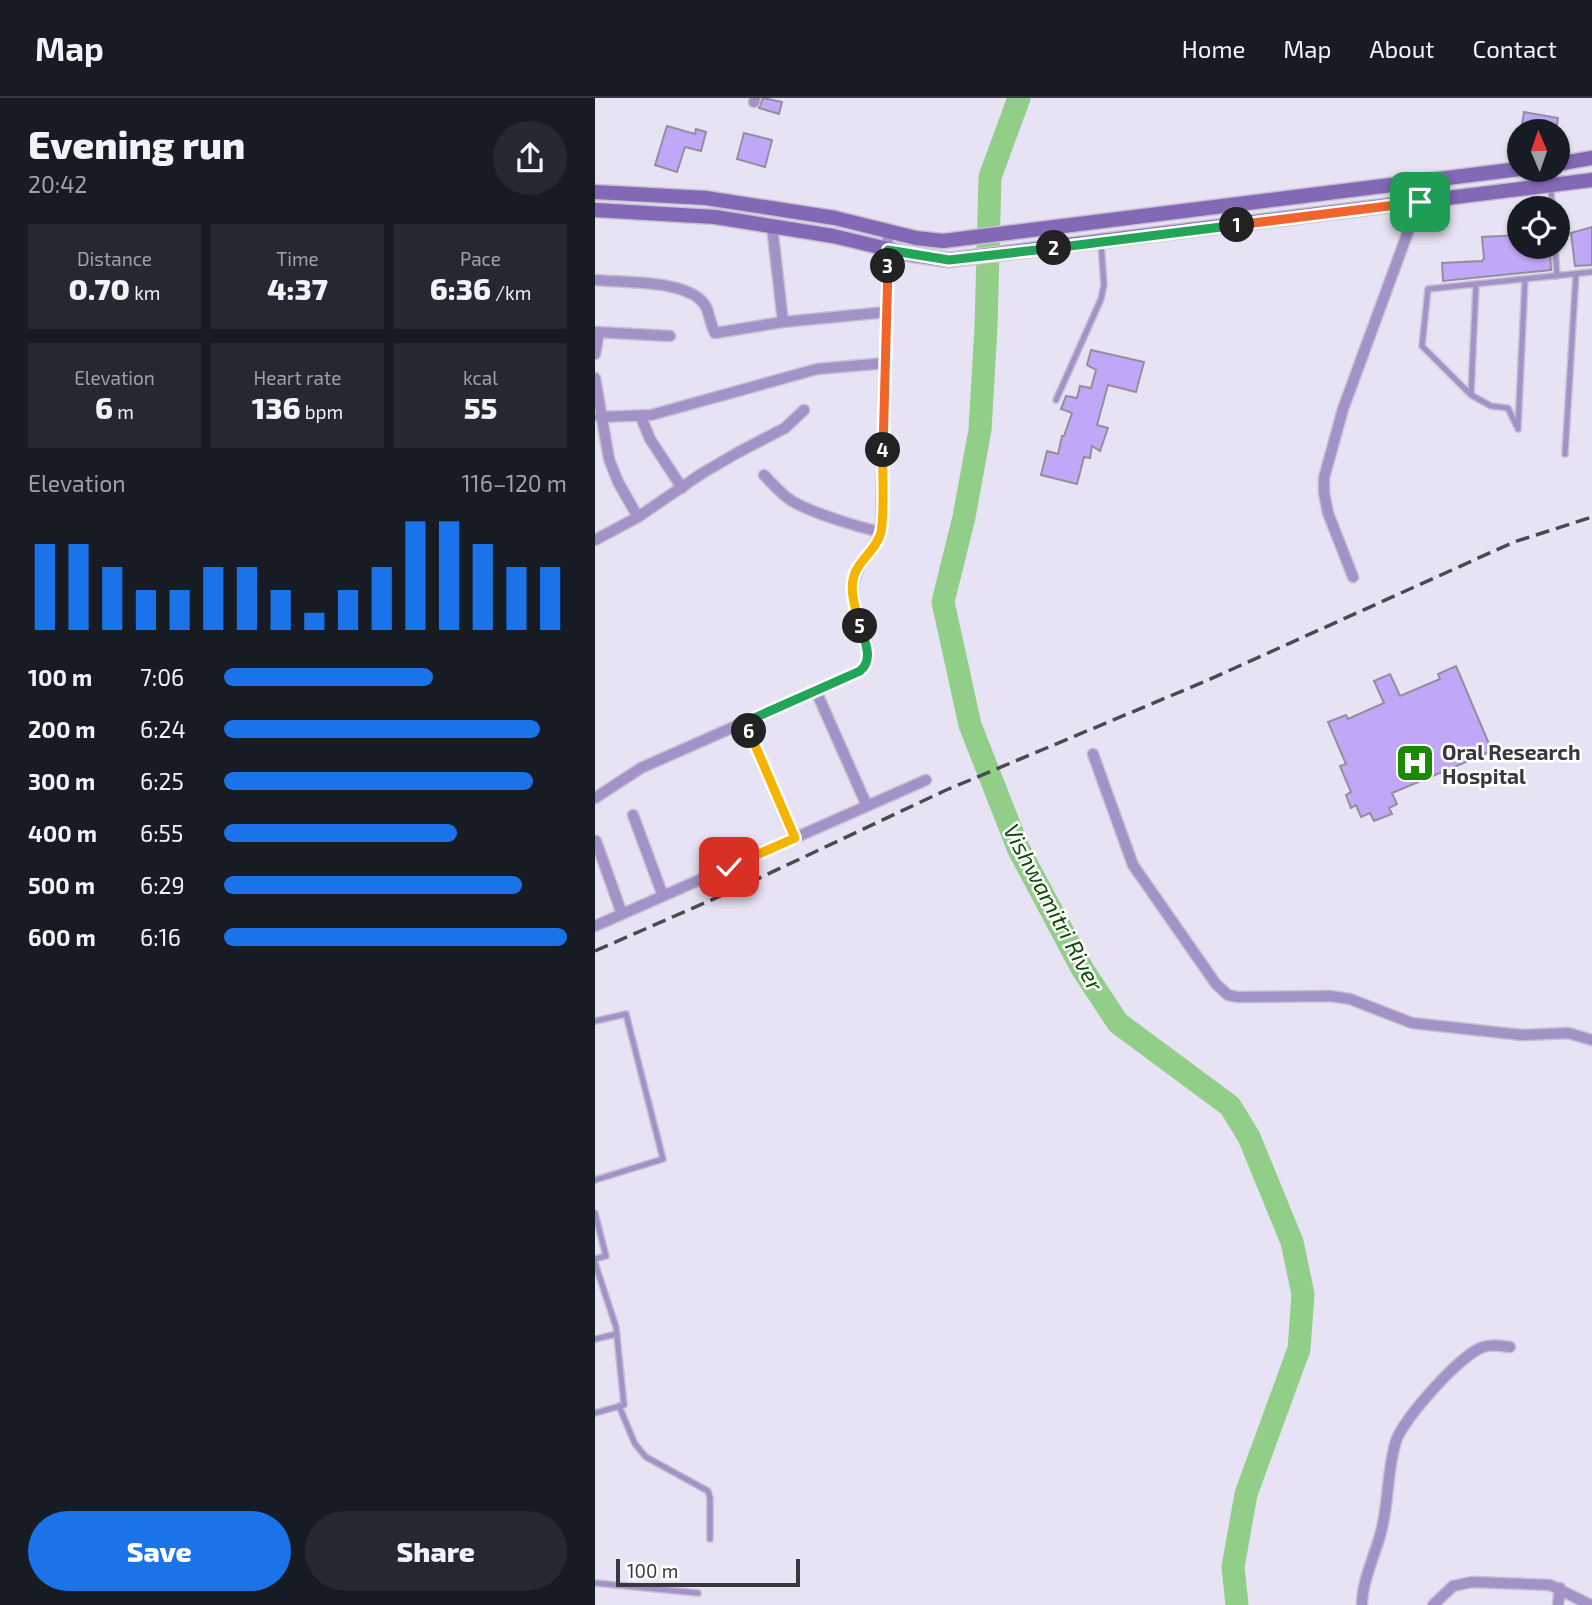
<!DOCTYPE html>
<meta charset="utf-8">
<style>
:root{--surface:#171b24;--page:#242831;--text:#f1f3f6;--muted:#9ea1a6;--line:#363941;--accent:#1a73e8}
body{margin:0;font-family:"Exo 2",sans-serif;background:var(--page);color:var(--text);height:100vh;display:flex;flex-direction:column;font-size:26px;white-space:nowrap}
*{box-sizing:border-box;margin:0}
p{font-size:23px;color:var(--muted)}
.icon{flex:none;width:38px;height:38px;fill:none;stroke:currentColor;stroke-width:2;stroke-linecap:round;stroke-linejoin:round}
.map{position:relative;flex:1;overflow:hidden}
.details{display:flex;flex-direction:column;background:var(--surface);width:595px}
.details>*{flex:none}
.needle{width:46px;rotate:358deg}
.tools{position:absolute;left:912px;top:21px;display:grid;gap:14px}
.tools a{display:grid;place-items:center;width:63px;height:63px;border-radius:50%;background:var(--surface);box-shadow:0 2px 5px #0004;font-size:35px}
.scale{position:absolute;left:21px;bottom:18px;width:184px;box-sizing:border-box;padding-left:7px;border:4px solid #39383e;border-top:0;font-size:19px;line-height:24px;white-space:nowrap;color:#39383e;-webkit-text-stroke:5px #fff;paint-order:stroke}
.pin{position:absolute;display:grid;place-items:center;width:60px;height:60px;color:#fff;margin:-30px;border-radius:14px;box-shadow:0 4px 10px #0006}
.km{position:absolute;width:35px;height:35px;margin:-18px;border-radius:50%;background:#222;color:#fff;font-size:19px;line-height:35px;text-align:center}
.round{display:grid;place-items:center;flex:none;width:74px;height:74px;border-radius:37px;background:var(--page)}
.overview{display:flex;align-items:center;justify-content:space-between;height:119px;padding:0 28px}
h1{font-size:38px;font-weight:800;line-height:52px}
.metrics{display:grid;grid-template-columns:repeat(3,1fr);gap:10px;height:119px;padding:7px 28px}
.metrics div{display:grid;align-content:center;border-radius:0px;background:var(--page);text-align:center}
.metrics b{font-size:30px;font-weight:800}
.metrics small{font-size:19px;font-weight:400}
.metrics p{font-size:19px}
.chart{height:196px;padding:14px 28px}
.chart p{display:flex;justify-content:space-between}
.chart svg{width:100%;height:126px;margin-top:7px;stroke:var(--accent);stroke-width:6}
.button{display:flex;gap:14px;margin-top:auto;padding:14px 28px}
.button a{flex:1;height:80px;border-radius:42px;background:var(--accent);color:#fff;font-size:28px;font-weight:800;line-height:80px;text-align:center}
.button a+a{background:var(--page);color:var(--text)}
ul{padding:0 28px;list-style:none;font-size:23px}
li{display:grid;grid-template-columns:112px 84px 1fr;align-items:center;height:52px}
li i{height:18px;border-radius:9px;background:var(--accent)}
header{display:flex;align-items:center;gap:42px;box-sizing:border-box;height:98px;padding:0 35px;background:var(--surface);border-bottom:2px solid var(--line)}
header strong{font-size:33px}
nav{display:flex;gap:38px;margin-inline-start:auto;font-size:24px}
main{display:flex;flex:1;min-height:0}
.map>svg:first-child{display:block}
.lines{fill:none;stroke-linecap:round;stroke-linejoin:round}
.river{stroke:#91cf89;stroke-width:23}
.building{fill:#c1a7f7;stroke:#938e9e;stroke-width:2}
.lane-casing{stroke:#c5c1d0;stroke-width:8}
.street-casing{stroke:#c5c1d0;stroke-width:13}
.secondary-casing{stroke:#c5c1d0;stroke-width:17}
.lane{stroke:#a392c8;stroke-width:5}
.street{stroke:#a392c8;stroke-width:10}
.secondary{stroke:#8368b6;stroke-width:14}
.rail{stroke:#4c4a51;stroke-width:3.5;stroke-dasharray:14 7;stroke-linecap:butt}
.split-1-casing{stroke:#fff;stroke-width:14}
.split-2-casing{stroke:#fff;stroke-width:14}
.split-3-casing{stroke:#fff;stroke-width:14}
.split-4-casing{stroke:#fff;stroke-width:14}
.split-5-casing{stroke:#fff;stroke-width:14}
.split-6-casing{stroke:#fff;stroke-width:14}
.split-7-casing{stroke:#fff;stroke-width:14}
.split-1{stroke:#f0652b;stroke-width:9}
.split-2{stroke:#22a559;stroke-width:9}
.split-3{stroke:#22a559;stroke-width:9}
.split-4{stroke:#f0652b;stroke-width:9}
.split-5{stroke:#f5b400;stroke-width:9}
.split-6{stroke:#22a559;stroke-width:9}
.split-7{stroke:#f5b400;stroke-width:9}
.labels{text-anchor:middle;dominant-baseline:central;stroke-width:5;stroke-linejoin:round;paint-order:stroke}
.poi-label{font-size:21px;font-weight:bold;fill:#39383e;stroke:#fff;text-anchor:start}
.water-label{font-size:23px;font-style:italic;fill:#0c4b03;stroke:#fff}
</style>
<header>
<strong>Map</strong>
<nav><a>Home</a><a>Map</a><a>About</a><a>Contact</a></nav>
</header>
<main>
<section class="details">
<div class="overview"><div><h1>Evening run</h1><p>20:42</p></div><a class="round"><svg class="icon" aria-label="share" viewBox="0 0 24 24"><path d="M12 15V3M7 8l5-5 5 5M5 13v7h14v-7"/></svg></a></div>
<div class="metrics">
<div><p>Distance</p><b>0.70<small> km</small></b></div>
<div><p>Time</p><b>4:37</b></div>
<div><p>Pace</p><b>6:36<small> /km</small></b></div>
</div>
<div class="metrics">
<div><p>Elevation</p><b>6<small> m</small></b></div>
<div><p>Heart rate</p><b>136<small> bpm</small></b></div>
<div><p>kcal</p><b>55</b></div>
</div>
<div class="chart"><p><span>Elevation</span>116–120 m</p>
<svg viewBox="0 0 160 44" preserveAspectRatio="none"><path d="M5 44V14M15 44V14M25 44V22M35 44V30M45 44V30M55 44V22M65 44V22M75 44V30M85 44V38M95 44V30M105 44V22M115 44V6M125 44V6M135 44V14M145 44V22M155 44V22"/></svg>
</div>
<ul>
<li><b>100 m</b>7:06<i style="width:61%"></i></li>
<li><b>200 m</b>6:24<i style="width:92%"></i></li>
<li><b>300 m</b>6:25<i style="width:90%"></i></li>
<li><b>400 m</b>6:55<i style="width:68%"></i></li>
<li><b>500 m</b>6:29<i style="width:87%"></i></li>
<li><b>600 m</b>6:16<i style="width:100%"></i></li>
</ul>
<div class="button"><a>Save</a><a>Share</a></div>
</section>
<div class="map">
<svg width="997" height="1507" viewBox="0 0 997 1507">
<rect width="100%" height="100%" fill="#e8e3f4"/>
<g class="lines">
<path class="river" d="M424 0 395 79 391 229 385 332 369 419 348 504 375 627 424 752 488 872 523 925 635 1008 654 1039 697 1144 708 1196 704 1251 651 1396 638 1469 642 1507"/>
</g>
<path class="building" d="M168 0 187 4 184 16 164 10Z
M929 14 963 20 961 33H926Z
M72 28 100 36 101 31 111 34 106 53 90 49 82 74 60 67Z
M149 35 177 42 170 69 142 61Z
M997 129V167L980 168 976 135Z
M924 137V149H955L956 172 848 183 847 165 887 163 889 160 887 139Z
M496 252 549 264 541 294 513 287 502 327 513 330 505 353 497 348 495 360 489 359 482 386 446 377 452 353 463 356 467 338H469L477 315 466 311 471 298 482 300 485 288 496 290 501 272 492 267Z
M861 568 897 653 797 695 802 706 794 710 797 716 779 723 775 715 766 719 761 707 756 710 751 697 756 694 745 668 751 666 733 624 751 617 753 621 789 605 779 583 795 576 805 598 845 581 843 576Z"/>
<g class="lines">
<defs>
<path id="lane" d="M956 89 957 110
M960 149 962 178
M876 296 881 187
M461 302 506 201 509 187 506 145
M923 329 930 182
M923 331 913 310 896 308 876 297 827 248 833 191 997 174
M970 356 981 176
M0 923 31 916 68 1061 0 1082
M0 1115 11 1158 0 1161
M0 1165 21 1229 29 1307 0 1315
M0 1241 22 1236
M24 1308 40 1346 51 1359 113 1393 115 1400V1441
M0 1485 103 1495"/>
<path id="street" d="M159 4 160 0
M177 128 188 224
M0 182C28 185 97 181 111 209 115 217 115 226 120 235L188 224 292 214
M0 234 75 238
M0 256 4 234
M0 280 14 361 23 384 43 419
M5 319 56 317 222 271 291 265
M46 319 55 341 87 390
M169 377C178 386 187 397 197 403 217 415 263 429 286 434
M0 442 43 419 106 376 142 355 190 330 209 312
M758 479 733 415 729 395V380L748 311 832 82
M221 593 272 708
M150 624 199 740
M498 656 538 767 621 886 633 897 643 899 735 898 755 901 817 925 927 937 973 935 997 942
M0 700 46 670 265 573C285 557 260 520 258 499 255 471 275 458 286 434L293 133
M38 717 68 798
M1 743 27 816
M0 828 331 682
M767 1507C767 1483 780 1457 786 1434 794 1404 792 1372 801 1343 808 1321 866 1256 888 1249 897 1246 906 1248 915 1249
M838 1507 858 1488 877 1484 955 1487 996 1507
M963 1507 965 1490"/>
<path id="secondary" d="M962 66 997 60
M0 94 111 100 240 120 321 140 348 143 924 71
M0 112 120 119 238 138 318 157 354 162 997 82"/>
</defs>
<use href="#lane" class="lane-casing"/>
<use href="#street" class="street-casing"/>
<use href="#secondary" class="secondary-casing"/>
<use href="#lane" class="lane"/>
<use href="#street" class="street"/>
<use href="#secondary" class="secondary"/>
<path class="rail" d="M0 853 139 792 349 693 611 583 919 444 997 419"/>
</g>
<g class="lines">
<defs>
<path id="split-1" d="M642 127 825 104"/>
<path id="split-2" d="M459 150 642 127"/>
<path id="split-3" d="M293 168V152L354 162 459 150"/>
<path id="split-4" d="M288 352 293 168"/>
<path id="split-5" d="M265 528C261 512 253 491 260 475 266 460 282 451 286 434 290 414 287 375 288 352"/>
<path id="split-6" d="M154 633 150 624 265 573C279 562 270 543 265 528"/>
<path id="split-7" d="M134 769 200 740 154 633"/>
</defs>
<use href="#split-1" class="split-1-casing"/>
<use href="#split-2" class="split-2-casing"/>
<use href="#split-3" class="split-3-casing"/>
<use href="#split-4" class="split-4-casing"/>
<use href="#split-5" class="split-5-casing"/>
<use href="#split-6" class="split-6-casing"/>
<use href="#split-7" class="split-7-casing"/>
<use href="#split-1" class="split-1"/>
<use href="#split-2" class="split-2"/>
<use href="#split-3" class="split-3"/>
<use href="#split-4" class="split-4"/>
<use href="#split-5" class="split-5"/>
<use href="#split-6" class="split-6"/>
<use href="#split-7" class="split-7"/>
</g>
<defs>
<symbol id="hospital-square" viewBox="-11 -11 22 22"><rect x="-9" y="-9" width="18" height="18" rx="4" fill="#1b8906" stroke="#fff"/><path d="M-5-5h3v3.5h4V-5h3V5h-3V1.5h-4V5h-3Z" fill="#fff"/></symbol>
</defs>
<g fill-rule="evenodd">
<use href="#hospital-square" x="798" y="643" width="44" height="44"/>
</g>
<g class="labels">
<g class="poi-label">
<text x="847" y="653">Oral Research<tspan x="847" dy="24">Hospital</tspan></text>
</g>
<g class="water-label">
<text transform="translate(459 809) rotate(62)">Vishwamitri River</text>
</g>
</g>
</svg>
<div class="tools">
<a><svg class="needle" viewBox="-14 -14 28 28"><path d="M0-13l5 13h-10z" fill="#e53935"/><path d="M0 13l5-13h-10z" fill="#9ea1a6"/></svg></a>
<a><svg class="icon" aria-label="locate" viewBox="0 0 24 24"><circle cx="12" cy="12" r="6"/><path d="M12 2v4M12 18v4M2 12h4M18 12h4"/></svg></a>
</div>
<div class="scale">100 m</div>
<div class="pin" style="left:825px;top:104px;background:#1e9e55"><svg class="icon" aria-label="arrive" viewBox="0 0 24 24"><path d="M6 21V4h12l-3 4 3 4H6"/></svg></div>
<div class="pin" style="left:134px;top:769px;background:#d93025"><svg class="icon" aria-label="check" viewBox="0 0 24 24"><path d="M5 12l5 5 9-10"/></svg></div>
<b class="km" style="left:642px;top:127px">1</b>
<b class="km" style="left:459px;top:150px">2</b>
<b class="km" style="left:293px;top:168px">3</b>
<b class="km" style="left:288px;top:352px">4</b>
<b class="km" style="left:265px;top:528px">5</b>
<b class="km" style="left:154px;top:633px">6</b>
</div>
</main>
